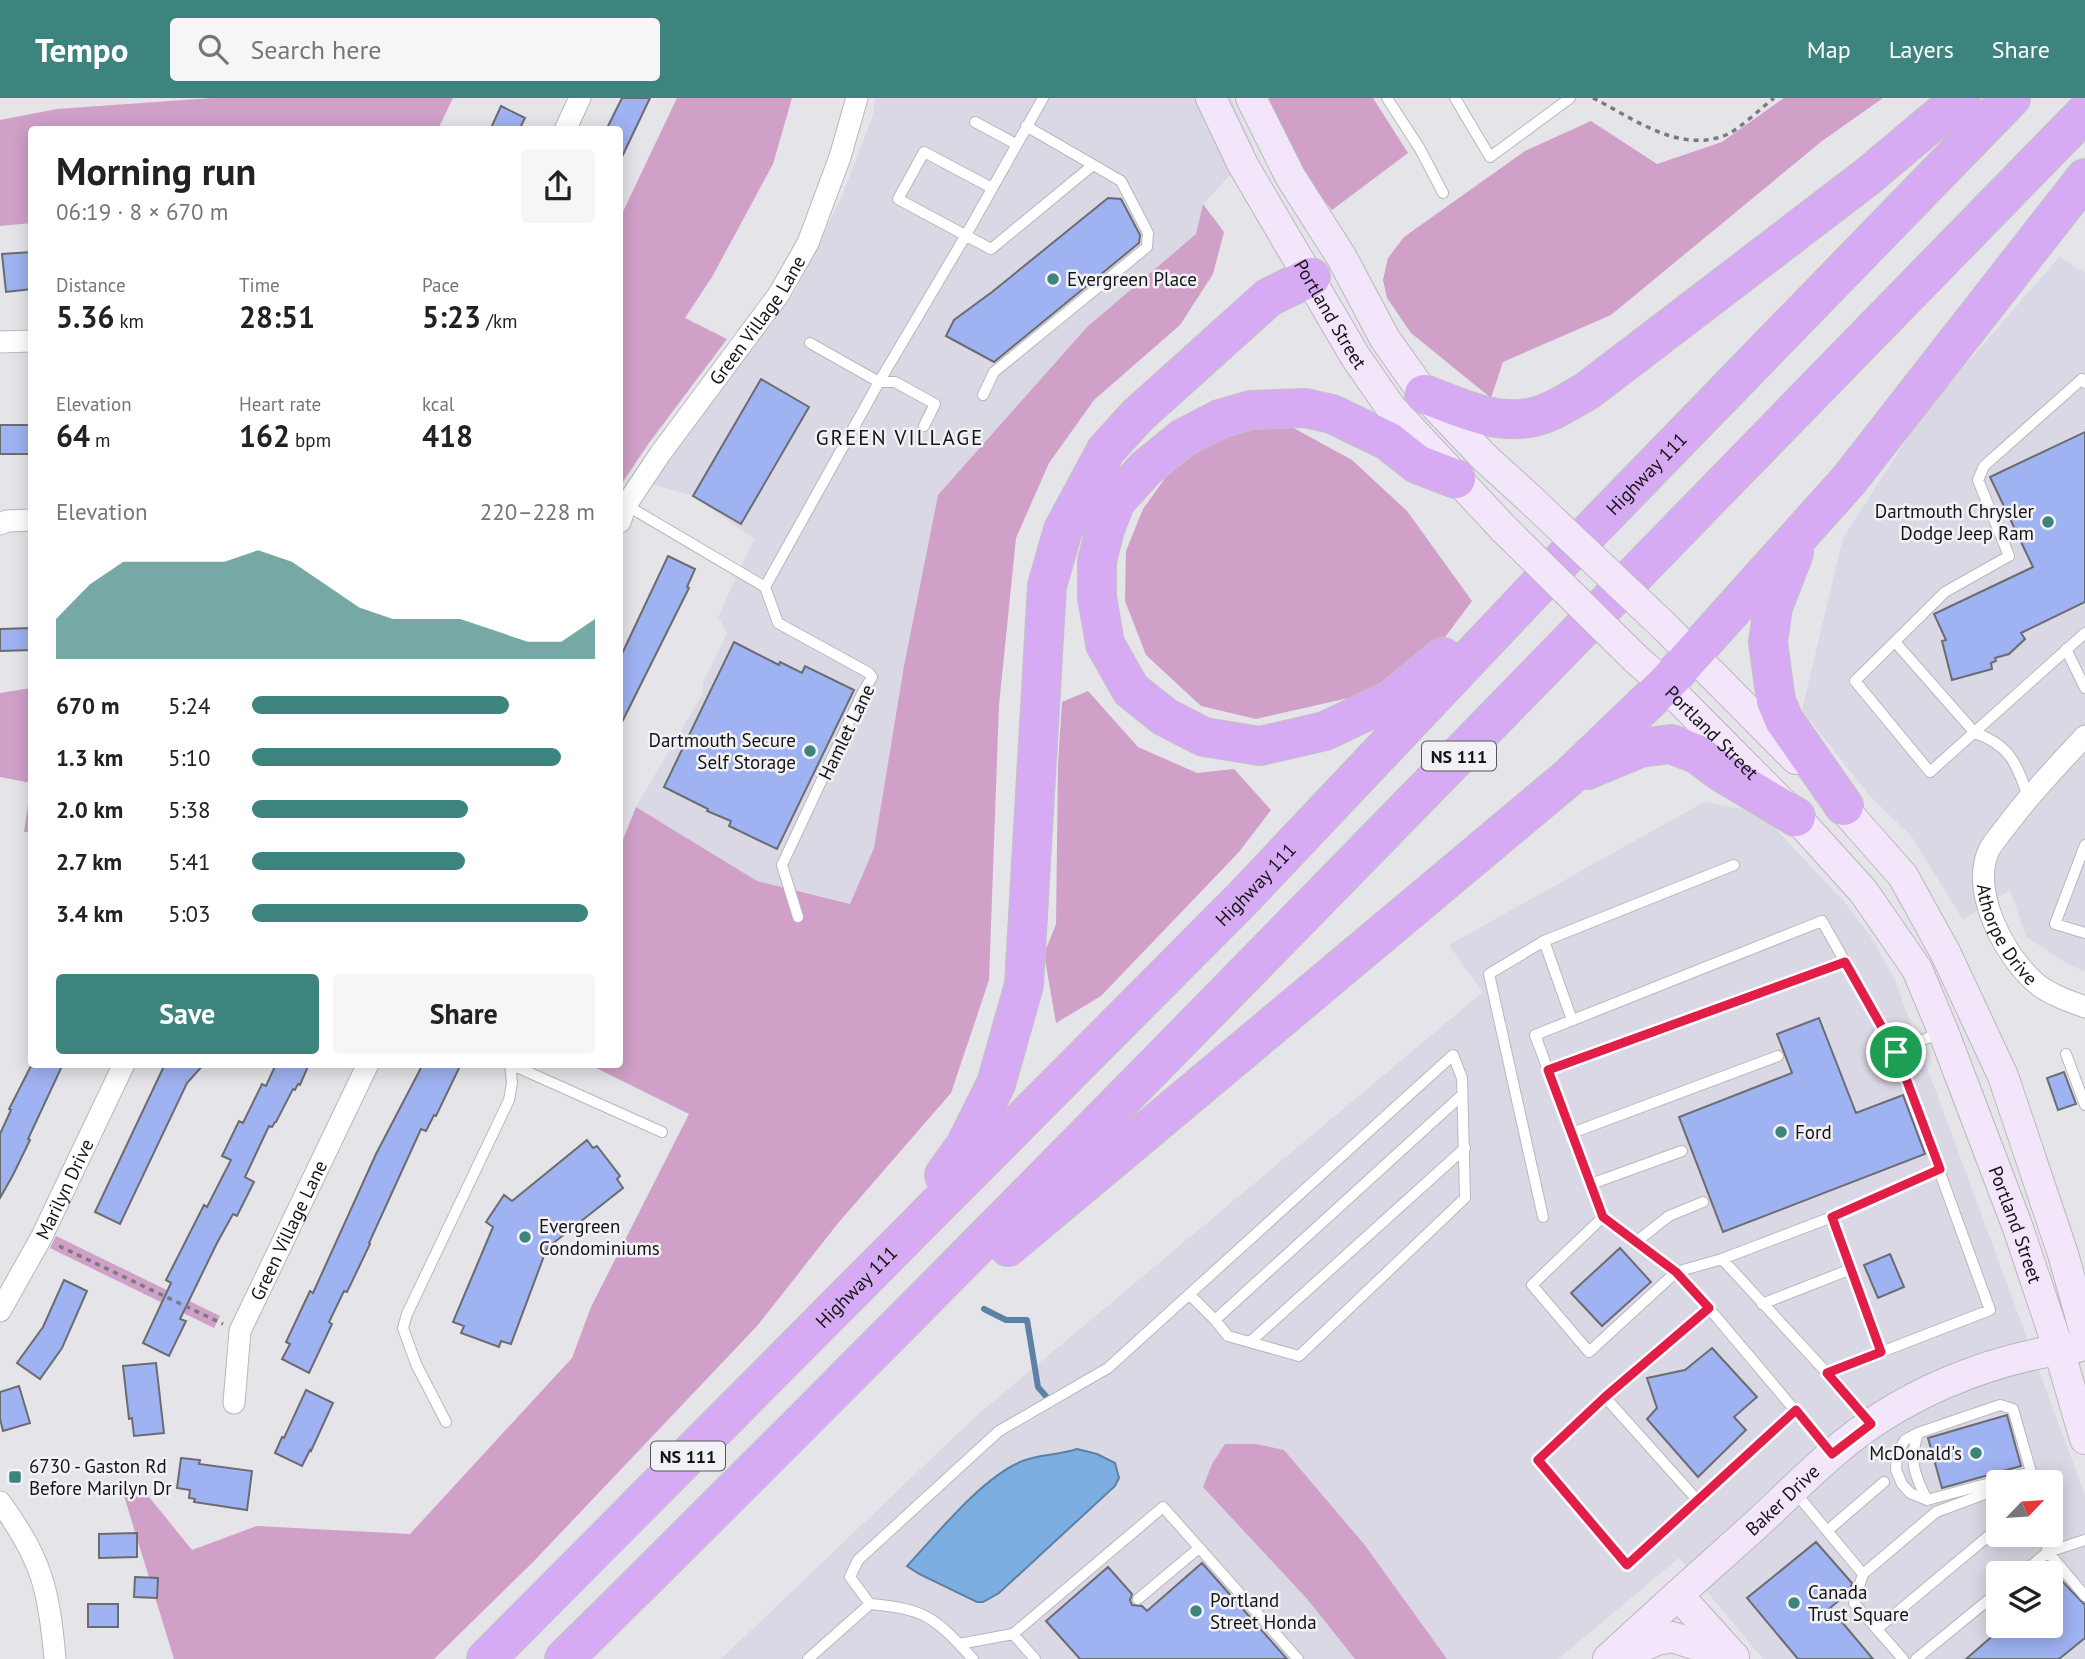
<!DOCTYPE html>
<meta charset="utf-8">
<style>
:root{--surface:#fff;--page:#f6f6f6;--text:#222;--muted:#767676;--accent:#3d847f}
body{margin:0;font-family:"PT Sans",sans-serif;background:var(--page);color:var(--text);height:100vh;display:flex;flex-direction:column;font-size:26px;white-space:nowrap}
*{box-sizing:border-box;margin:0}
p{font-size:23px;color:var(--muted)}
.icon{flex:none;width:38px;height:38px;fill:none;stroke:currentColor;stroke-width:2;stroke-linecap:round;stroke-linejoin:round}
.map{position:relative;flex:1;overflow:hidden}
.details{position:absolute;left:28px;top:28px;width:595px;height:942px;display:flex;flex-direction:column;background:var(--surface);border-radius:7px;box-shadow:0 4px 18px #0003}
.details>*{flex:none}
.needle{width:46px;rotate:65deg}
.buttons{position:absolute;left:1986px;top:1372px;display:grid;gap:14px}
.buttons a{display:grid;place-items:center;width:77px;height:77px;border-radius:7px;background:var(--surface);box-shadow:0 4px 18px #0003;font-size:35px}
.pin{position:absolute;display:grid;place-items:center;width:60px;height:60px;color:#fff;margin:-30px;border:4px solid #fff;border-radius:50%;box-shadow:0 2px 7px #0007}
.round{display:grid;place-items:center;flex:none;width:74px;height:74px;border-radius:7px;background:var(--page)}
.head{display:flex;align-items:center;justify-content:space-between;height:119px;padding:0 28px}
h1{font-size:38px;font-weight:800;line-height:52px}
.metrics{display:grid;grid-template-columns:repeat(3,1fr);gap:10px;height:119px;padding:7px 28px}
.metrics div{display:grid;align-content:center}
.metrics b{font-size:30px;font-weight:800}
.metrics small{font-size:19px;font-weight:400}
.metrics p{font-size:19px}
.chart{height:196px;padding:14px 28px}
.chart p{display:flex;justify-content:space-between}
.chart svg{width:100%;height:126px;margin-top:7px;fill:var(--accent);opacity:.7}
.primary-button{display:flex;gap:14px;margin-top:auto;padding:14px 28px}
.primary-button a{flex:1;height:80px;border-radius:7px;background:var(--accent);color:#fff;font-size:28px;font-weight:800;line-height:80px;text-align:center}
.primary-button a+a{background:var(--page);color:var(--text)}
ul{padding:0 28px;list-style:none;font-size:23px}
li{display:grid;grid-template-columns:112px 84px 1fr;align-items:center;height:52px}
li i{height:18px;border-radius:9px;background:var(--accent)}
header{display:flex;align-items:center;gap:42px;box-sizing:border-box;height:98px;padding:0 35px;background:var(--accent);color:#fff}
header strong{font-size:33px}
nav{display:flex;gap:38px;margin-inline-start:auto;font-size:24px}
.search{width:490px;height:63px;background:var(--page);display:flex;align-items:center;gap:18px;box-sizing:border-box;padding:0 24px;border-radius:7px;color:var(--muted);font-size:26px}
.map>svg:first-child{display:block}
.built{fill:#dad8e4;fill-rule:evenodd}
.green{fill:#d0a0c8}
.water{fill:#7caee2;stroke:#5d80a5;stroke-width:2}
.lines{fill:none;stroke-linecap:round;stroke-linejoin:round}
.stream{stroke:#5d80a5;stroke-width:6}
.building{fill:#9fb2f1;stroke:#6b6c70;stroke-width:2}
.lane-casing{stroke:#b8b8bc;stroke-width:12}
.street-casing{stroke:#b8b8bc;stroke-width:23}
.secondary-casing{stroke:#b8b8bc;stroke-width:32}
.highway-casing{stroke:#c2c2c3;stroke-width:40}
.path{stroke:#7b7b7e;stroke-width:3.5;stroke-dasharray:5 5;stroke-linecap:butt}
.lane{stroke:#fff;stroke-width:10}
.street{stroke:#fff;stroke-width:21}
.secondary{stroke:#f3e6fb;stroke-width:30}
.highway{stroke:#d7abf3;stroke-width:38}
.secondary-bridge-casing{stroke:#b8b8bc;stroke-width:32;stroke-linecap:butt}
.secondary-bridge{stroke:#f3e6fb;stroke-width:30}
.route-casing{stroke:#fff;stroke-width:14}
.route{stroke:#e11d48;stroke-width:9}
.poi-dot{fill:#3d847f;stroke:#f2f2f6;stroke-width:2.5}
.labels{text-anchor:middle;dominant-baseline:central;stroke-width:5;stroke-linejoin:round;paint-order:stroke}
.shield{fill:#f2f2f6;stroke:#57575a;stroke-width:2}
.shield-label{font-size:18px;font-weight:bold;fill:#151517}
.poi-label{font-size:19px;fill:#151517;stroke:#f2f2f6;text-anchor:start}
.street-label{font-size:19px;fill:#151517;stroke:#f2f2f6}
.neighbourhood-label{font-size:21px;letter-spacing:2px;fill:#151517;stroke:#f2f2f6}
</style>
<header>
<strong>Tempo</strong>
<div class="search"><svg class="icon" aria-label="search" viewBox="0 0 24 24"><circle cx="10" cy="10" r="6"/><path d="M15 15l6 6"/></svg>Search here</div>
<nav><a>Map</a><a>Layers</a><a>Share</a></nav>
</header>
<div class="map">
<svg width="2085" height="1561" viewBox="0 0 2085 1561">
<rect width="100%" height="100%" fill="#e5e4e9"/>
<path class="built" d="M875 0H1231L1254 51 1203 106 1196 136 1087 229 938 397 904 568 874 750 850 806 757 783 636 709 703 595V585L727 535 718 519 754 441 693 398 651 386 795 194 842 98 873 17Z
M2059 159 2085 175V873L2071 868 2026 839 2010 792 1963 822 1912 739 1868 696 1802 612 1843 440 1925 313Z
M1704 704 1760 714 1847 807 1872 841 1894 880 2085 1397V1561H1763L1679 1460 1558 1561H721L976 1318 1483 894 1449 847ZM1998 1384H2051V1437H1998ZM1998 1475H2051V1528H1998Z"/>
<path class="green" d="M212 0H453L438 31 32 32 31 125 0 128V22L57 11Z
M677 0H792L773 66 712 179 685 220 727 241 649 345 620 388V120Z
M1269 0H1373L1408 55 1332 112C1305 78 1281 42 1269 0Z
M1784 0H1883L1822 43 1611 217 1503 264 1491 300 1411 235 1387 200 1383 182 1388 160 1404 139 1525 53 1591 23 1657 66 1722 44Z
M1203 106 1224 134 1213 176 1180 227 1094 302 1049 365 1016 440 999 607 989 882 951 995 839 1124 757 1228 535 1462 434 1561H174L121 1388 141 1389 192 1452 257 1428 410 1436 572 1260 591 1209 689 1016 588 966H620V749L636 709 757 783 850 806 874 750 904 568 938 397 1087 229 1196 136Z
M1267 325 1290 328 1352 362 1407 413 1472 503 1410 586 1256 621 1201 608 1146 557 1125 503 1126 453 1143 411 1173 369 1229 336Z
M31 590V734H24L31 685 0 679V595Z
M1088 593 1138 649 1197 675 1234 671 1271 712 1239 754 1101 898 1056 925 1044 856 1056 826 1058 666 1062 604Z
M56 1138 220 1218 214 1230 50 1150Z
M1225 1346H1256L1284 1352 1364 1446 1447 1561H1355L1308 1502 1203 1389 1212 1366Z"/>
<path class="water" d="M1077 1351 1097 1356 1115 1365 1119 1380 1115 1388 999 1495 983 1504H977L919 1476 907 1468C937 1436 976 1387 1014 1367 1034 1356 1056 1358 1077 1351Z"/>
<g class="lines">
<path class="stream" d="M984 1211 1006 1222H1027L1038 1289 1051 1304"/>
</g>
<path class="building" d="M622 0H650L620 63V32H606Z
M501 8 525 20 519 32H490Z
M1108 100 1121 101 1140 137 1139 145 994 264 946 238 954 222 992 194Z
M32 154V191L6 194 2 156Z
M761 281 809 309 741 426 693 398Z
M0 327H32V356H0Z
M2085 334V504L2021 535 2025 541 2009 556 1995 560 1996 563 1991 565 1992 571 1952 582 1942 543 1946 542 1934 516 2033 469 1990 379Z
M668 458 695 471 687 489 689 490 620 628V560Z
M32 530V552L0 553V531Z
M734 544 779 567 780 564 802 575 805 568 854 592 777 751 729 728 731 723 707 713 708 711 664 689Z
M1819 920 1856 1015 1903 997 1925 1056 1723 1134 1679 1019 1792 975 1777 936Z
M32 966H63L28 1041 30 1042 13 1077 0 1100V1036L11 1012 9 1011Z
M165 966H204L187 985 120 1126 95 1114Z
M276 966H309L300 987 298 986 295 992 293 991 276 1024H275L272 1029 269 1028 245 1079 254 1084 237 1118 233 1116 217 1145 180 1221 186 1223 169 1258 143 1245 171 1185 166 1182 204 1107 207 1109 231 1062 222 1058 239 1023 243 1025 262 986 266 988Z
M423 966H461L436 1018 434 1017 426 1033 421 1031 369 1145 370 1146 347 1194 344 1193 329 1224 332 1226 309 1275 282 1261 290 1246 286 1244 310 1193 313 1195 376 1056Z
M2064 974 2076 1006 2058 1012 2047 980Z
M587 1042 593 1050 597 1048 620 1078 617 1081 623 1090 547 1150 511 1246 501 1243 499 1249 461 1235 464 1228 453 1224 493 1129 486 1124 504 1097 512 1103Z
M1620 1150 1651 1184 1602 1228 1571 1195Z
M1890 1156 1904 1189 1878 1200 1864 1167Z
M64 1182 87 1193 62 1250 40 1281 17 1265 43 1229Z
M1712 1250 1757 1299 1734 1319 1746 1332 1698 1379 1647 1321 1657 1310 1647 1280 1685 1272Z
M156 1265 164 1335 134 1338 132 1320 129 1321 123 1268Z
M19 1288 30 1325 3 1333 0 1321V1294Z
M306 1292 333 1305 311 1353 310 1352 302 1368 275 1355 282 1339 284 1340Z
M2007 1317 2021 1368 1942 1390 1928 1340Z
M181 1360 200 1362 199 1366 252 1373 247 1412 194 1404 195 1401 189 1400 190 1392 177 1390Z
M137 1435V1459L99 1460V1436Z
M1816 1444 1852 1485 1849 1494 1830 1510 1873 1561H1798L1747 1500Z
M1202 1465 1287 1561H1080L1046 1523 1108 1469 1132 1496 1130 1502 1132 1507 1142 1508 1147 1513Z
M135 1479 158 1480 157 1500 134 1499Z
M2059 1480 2085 1507V1540L2059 1561H1966L2004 1528H2051V1487Z
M88 1506H118V1529H88Z"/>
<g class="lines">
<defs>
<path id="lane" d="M1387 0 1420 51 1443 95
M1455 0 1490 59 1570 0
M975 24 1016 46
M992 90 924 54 898 101 991 151 1093 67
M810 245 879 284H895L935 306 924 328
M2085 285 2082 281 1984 368 1978 382 2009 458 1945 494 1855 583 1930 674 2085 535
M983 297 994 274 1147 149 1148 135 1121 83 1026 28
M626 407 765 489 778 525 869 575 872 579 862 596 782 767 798 819
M765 489 879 284 966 137 1043 0
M1895 544 1975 635C2010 647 2017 666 2028 699
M2066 551 2085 590
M2085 747 2055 826 2085 835
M1572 922 1544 843 1734 767
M1896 954 1941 934
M2066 956 2085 1007
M510 966 662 1034
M1548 972 1845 864
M1572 1035 1778 958
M1591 1086 1682 1053
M1543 1119 1489 876 1544 843
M1603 1119 1676 1174 1718 1221 1831 1355
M1832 1119 1881 1254
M1637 1143 1669 1118 1703 1104
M1722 1161 1832 1119 1940 1071
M1762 1206 1851 1171
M1215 1222 1462 997
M1250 1244 1465 1050
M1827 1275 1722 1161 1676 1174 1589 1254 1532 1187 1603 1119 1535 937 1822 823 1896 954 1990 1212 1827 1275 1869 1324
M1605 1299 1538 1362 1627 1467 1796 1312
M446 1324 416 1266 403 1230 407 1216 509 1002 512 985 510 966
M1918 1335C1909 1363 1914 1376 1927 1402
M2031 1374 1927 1402 1910 1395 1902 1386 1896 1372 1897 1355 1905 1342 1918 1335 2000 1307 2013 1311 2031 1374 2033 1384
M1794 1393 1863 1476 1854 1505 1903 1561
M1699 1404 1605 1299 1709 1210
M1827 1433 1884 1384
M2045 1437 2048 1454 2085 1498
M2022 1475 2048 1454 2085 1442
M1863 1476 1936 1414 1998 1391
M1138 1501 1199 1450
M870 1506 850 1479 858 1462 999 1333 1108 1270 1453 957 1462 980 1465 1100 1299 1258 1228 1238 1215 1222 1190 1197
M1877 1531 1998 1430
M1013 1536 1163 1409 1298 1561
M959 1546 1013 1536 1035 1561
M808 1561 870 1506C927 1511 935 1520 973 1561
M1916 1561 1998 1494"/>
<g id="street">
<path d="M565 32 580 0"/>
<path d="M0 244 32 243"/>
<path id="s1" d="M620 424 626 407 660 356 779 196 808 145 840 59 857 0"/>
<path d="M0 426 7 423 32 422"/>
<path id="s2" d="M2085 638C2058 667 2031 695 2008 726 2002 734 1994 743 1989 752 1970 794 2005 859 2037 886 2051 897 2069 903 2085 909"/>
<path id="s3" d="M0 1213 41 1140 124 966"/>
<path id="s4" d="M234 1305 240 1233 368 966"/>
<path d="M0 1404C42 1461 49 1492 55 1561"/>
</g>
<g id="secondary">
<path id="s5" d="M1211 0 1243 67 1355 258 1391 310 1504 431"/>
<path d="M1251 0 1290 78 1342 160 1385 241 1424 296 1484 359 1530 401"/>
<path d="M1665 529 1796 661"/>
<path id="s6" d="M1635 560 1665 587 1796 719 1863 793 1917 871 1943 933 2018 1130 2059 1252 2085 1341"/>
<path d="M1829 694 1903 778 1946 856 2003 978 2063 1156 2085 1234"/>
<path d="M1678 1497 1733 1558"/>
<path d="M1622 1557 1657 1542 1672 1539 1734 1559"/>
<path id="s7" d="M1608 1561C1657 1515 1708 1470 1758 1425 1783 1402 1806 1378 1832 1356 1899 1297 1989 1260 2078 1249"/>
</g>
<g id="highway">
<path d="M1424 296C1456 308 1492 326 1528 320 1549 317 1569 303 1587 293L1867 79 1961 0"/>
<path d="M1794 455 1773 509 1768 544 1776 603 1784 622 1844 708"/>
<path d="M1443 559 1392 601 1325 633 1260 648 1204 639 1165 619 1131 592 1105 546 1097 499V463L1105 431 1116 403 1146 370 1183 340 1220 321 1251 312 1305 310 1332 316 1388 343 1417 366 1456 381"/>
<path d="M1587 672 1640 650 1671 646 1697 656 1721 674 1796 719"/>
<path d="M944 1077 965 1048 996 986 1024 887 1047 488 1063 432 1106 352 1138 317 1269 199 1311 179"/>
<path d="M1008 1149 1569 679 1665 587 1849 382 2085 80"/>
<path id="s8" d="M486 1561 1244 799 1569 455 2011 0"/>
<path d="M564 1561C1079 1053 1579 532 2085 15"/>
</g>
</defs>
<use href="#lane" class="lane-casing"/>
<use href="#street" class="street-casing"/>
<use href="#secondary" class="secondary-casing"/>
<use href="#highway" class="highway-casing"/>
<path class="path" d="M1593 0C1633 20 1679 56 1726 37 1741 30 1761 10 1774 0
M59 1148 223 1226"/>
<use href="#lane" class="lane"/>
<use href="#street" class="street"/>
<use href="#secondary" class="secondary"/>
<use href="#highway" class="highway"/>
<defs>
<path id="secondary-bridge" d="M1530 401 1665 529
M1504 431 1635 560"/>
</defs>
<use href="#secondary-bridge" class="secondary-bridge-casing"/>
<use href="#secondary-bridge" class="secondary-bridge"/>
</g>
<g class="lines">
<defs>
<path id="route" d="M1845 864 1896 954 1940 1071 1832 1119 1881 1254 1827 1275 1871 1326 1832 1356 1796 1312 1627 1467 1538 1362 1605 1299 1709 1210 1676 1174 1603 1119 1548 972Z"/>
</defs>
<use href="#route" class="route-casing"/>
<use href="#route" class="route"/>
</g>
<g class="poi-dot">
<circle cx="1053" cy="181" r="7"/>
<circle cx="2048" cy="424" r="7"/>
<circle cx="810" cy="653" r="7"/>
<circle cx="1781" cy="1034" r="7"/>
<circle cx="525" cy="1139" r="7"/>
<circle cx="1976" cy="1355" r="7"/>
<rect x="8" y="1372" width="14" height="14" rx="3.5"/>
<circle cx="1794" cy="1505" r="7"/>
<circle cx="1196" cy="1513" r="7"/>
</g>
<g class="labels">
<g class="shield">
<rect x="1422" y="643.5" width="74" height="29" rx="5"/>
<rect x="651" y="1343.5" width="74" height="29" rx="5"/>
</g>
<g class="shield-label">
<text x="1459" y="658">NS 111</text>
<text x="688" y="1358">NS 111</text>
</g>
<g class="poi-label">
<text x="1067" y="181">Evergreen Place</text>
<text x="2034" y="413" text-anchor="end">Dartmouth Chrysler<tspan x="2034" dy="22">Dodge Jeep Ram</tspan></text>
<text x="796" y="642" text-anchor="end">Dartmouth Secure<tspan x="796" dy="22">Self Storage</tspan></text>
<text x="1795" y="1034">Ford</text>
<text x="539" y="1128">Evergreen<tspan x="539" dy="22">Condominiums</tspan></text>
<text x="1962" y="1355" text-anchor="end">McDonald's</text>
<text x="29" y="1368">6730 - Gaston Rd<tspan x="29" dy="22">Before Marilyn Dr</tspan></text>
<text x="1808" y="1494">Canada<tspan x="1808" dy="22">Trust Square</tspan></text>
<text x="1210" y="1502">Portland<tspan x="1210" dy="22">Street Honda</tspan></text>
</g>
<g class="street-label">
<text stroke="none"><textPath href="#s5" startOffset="247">Portland Street</textPath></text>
<text stroke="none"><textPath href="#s1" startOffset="245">Green Village Lane</textPath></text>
<text stroke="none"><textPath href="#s8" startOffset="1659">Highway 111</textPath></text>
<text transform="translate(846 634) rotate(-64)">Hamlet Lane</text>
<text stroke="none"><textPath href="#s6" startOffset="107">Portland Street</textPath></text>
<text stroke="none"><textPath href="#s8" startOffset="1092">Highway 111</textPath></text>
<text stroke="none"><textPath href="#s2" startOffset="240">Athorpe Drive</textPath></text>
<text stroke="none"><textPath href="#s3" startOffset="138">Marilyn Drive</textPath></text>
<text stroke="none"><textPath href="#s6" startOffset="695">Portland Street</textPath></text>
<text stroke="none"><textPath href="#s4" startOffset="184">Green Village Lane</textPath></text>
<text stroke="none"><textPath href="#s8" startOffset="525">Highway 111</textPath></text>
<text stroke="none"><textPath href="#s7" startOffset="236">Baker Drive</textPath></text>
</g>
<g class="neighbourhood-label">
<text x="900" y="339">GREEN VILLAGE</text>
</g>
</g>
</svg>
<div class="buttons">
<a><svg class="needle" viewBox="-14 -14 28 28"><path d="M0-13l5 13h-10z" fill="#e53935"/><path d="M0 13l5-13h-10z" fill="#767676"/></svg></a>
<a><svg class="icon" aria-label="layers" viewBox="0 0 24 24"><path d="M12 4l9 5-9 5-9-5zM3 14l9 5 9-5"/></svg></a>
</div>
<div class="pin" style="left:1896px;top:954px;background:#1e9e55"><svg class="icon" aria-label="arrive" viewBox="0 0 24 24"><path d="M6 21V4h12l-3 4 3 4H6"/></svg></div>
<section class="details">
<div class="head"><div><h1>Morning run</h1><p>06:19 · 8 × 670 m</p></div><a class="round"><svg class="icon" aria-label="share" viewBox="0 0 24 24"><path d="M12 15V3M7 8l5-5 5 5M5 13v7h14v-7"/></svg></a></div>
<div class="metrics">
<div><p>Distance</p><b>5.36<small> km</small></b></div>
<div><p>Time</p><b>28:51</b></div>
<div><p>Pace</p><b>5:23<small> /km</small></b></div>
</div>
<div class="metrics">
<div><p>Elevation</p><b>64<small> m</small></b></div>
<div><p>Heart rate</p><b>162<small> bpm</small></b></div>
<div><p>kcal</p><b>418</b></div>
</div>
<div class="chart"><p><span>Elevation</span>220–228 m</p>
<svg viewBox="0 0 160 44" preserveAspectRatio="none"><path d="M0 44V30L10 18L20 10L30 10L40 10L50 10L60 6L70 10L80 18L90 26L100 30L110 30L120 30L130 34L140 38L150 38L160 30V44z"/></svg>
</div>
<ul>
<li><b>670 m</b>5:24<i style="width:75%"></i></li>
<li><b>1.3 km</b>5:10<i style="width:90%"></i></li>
<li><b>2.0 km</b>5:38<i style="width:63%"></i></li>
<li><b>2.7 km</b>5:41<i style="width:62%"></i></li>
<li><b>3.4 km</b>5:03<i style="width:98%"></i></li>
</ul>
<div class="primary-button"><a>Save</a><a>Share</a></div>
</section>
</div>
